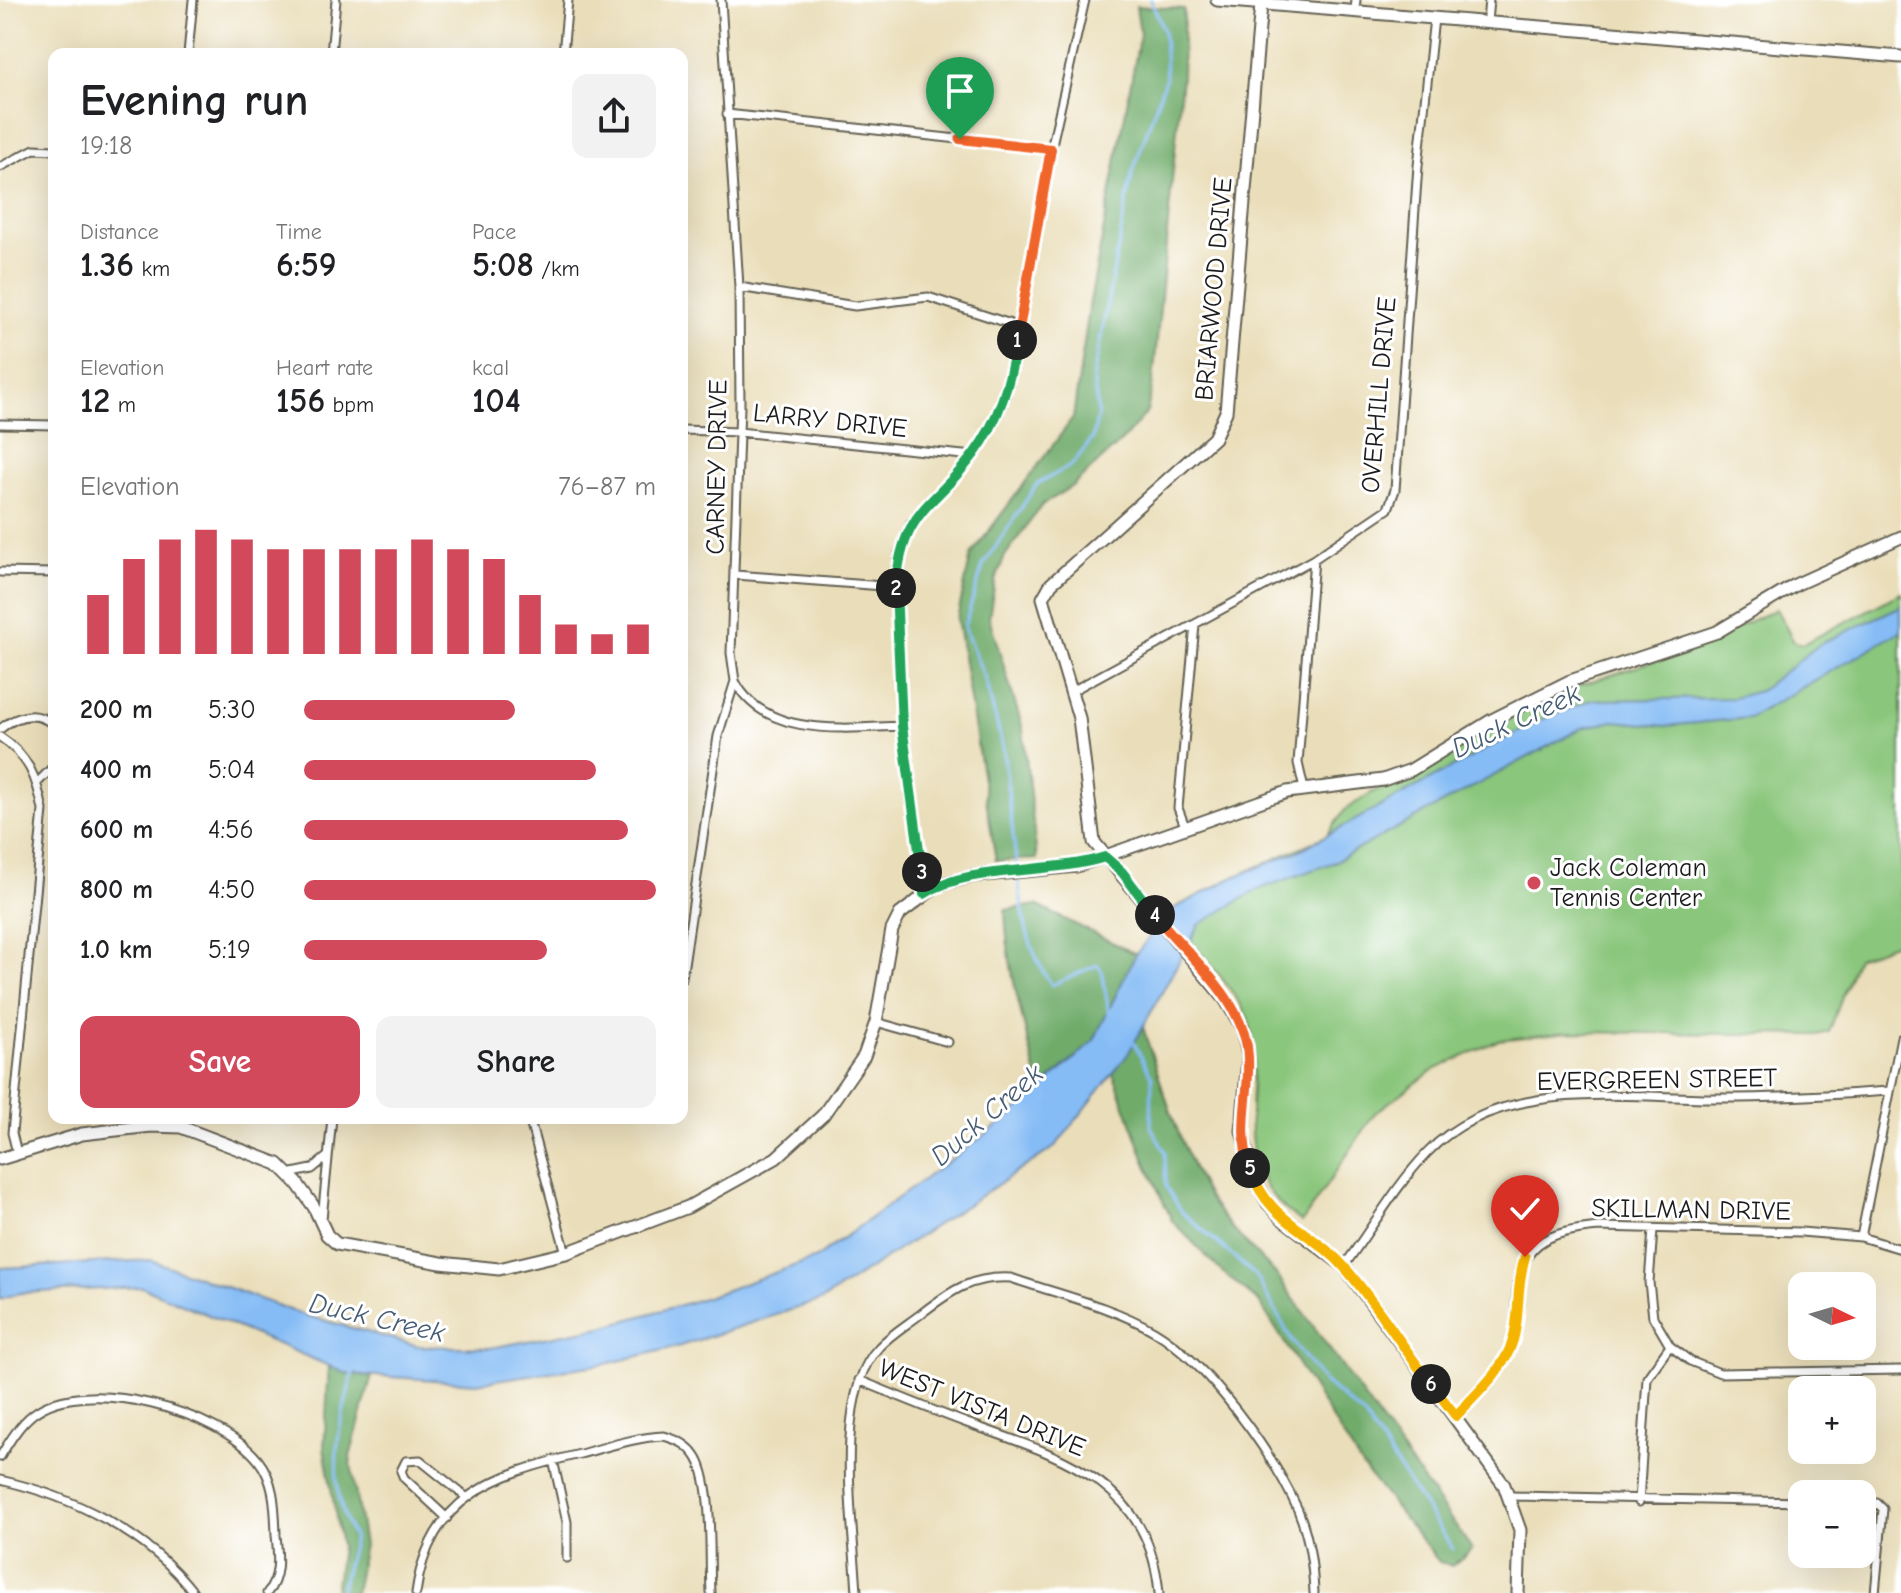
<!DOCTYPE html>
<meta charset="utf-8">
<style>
:root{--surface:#fff;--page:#f2f2f2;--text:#202124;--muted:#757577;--accent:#d1495b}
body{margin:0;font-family:"Comic Neue",sans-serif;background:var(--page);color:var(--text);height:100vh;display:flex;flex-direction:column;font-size:30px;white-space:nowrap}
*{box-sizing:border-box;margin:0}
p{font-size:26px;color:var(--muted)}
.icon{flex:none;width:44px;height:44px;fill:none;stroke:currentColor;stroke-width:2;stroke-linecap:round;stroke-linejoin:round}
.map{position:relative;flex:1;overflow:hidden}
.sheet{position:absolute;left:48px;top:48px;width:640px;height:1076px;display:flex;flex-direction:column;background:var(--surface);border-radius:16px;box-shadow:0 8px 32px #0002}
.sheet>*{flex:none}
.needle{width:52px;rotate:95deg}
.fabs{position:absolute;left:1788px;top:1272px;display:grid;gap:16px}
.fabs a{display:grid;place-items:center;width:88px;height:88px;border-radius:16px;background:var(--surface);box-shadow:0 8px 32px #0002;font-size:40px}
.pin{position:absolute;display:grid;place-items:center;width:68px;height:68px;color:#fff;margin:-82px -34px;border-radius:50% 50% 50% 0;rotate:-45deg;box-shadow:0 0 8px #0007}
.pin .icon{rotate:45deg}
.km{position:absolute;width:40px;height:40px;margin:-20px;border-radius:50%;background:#222;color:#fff;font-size:22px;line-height:40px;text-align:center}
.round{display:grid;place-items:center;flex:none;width:84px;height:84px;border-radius:16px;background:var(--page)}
.summary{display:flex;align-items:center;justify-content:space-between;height:136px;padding:0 32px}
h1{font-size:44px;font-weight:600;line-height:60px}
.stats{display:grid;grid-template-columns:repeat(3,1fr);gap:12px;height:136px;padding:8px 32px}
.stats div{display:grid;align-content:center}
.stats b{font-size:34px;font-weight:600}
.stats small{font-size:22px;font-weight:400}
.stats p{font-size:22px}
.chart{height:224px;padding:16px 32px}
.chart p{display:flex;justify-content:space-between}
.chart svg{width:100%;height:144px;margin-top:8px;stroke:var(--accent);stroke-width:6}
.cta{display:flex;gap:16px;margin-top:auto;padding:16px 32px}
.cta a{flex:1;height:92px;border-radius:16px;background:var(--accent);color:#fff;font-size:32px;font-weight:600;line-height:92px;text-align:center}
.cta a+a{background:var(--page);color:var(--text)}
ul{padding:0 32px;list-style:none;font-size:26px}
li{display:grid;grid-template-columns:128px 96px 1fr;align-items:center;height:60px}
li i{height:20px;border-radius:10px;background:var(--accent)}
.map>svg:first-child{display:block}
.green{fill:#8ac67b;stroke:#53714c;stroke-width:2}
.forest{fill:#6fab6b;stroke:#466444;stroke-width:2}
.water{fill:#85bcf5;stroke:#506c88;stroke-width:2}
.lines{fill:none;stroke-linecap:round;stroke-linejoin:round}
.stream{stroke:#85bcf5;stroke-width:3}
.street-casing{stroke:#646053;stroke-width:11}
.secondary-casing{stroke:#646053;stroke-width:15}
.street{stroke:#fff;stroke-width:7}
.secondary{stroke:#fff;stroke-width:11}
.split-1-casing{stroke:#fff;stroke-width:16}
.split-2-casing{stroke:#fff;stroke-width:16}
.split-3-casing{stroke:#fff;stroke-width:16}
.split-4-casing{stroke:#fff;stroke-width:16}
.split-5-casing{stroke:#fff;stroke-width:16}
.split-6-casing{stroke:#fff;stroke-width:16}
.split-7-casing{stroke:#fff;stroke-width:16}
.split-1{stroke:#f0652b;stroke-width:10}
.split-2{stroke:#22a559;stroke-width:10}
.split-3{stroke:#22a559;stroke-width:10}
.split-4{stroke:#22a559;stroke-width:10}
.split-5{stroke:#f0652b;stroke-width:10}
.split-6{stroke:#f5b400;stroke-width:10}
.split-7{stroke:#f5b400;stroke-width:10}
.poi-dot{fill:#d1495b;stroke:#fff;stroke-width:3}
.labels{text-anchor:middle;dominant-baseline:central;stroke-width:6;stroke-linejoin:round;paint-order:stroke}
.street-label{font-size:26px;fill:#1c1c1c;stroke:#fff}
.poi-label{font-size:26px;fill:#1c1c1c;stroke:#fff;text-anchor:start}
.water-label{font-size:28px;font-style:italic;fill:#465c73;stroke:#fff}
</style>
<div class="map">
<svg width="1901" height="1593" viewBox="0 0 1901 1593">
<rect width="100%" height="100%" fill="#fff"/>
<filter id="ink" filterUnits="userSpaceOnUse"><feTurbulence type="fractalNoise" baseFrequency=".0125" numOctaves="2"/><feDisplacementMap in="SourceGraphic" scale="16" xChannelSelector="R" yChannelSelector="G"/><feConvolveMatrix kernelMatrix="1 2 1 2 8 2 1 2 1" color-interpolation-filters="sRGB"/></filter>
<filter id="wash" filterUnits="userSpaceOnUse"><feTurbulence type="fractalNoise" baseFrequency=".006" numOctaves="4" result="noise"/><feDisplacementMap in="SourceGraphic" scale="32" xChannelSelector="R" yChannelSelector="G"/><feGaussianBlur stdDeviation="1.8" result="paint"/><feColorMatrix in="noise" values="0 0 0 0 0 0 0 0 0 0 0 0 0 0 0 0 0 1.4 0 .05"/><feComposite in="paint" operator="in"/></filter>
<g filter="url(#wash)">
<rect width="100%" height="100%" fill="#eadeba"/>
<path class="green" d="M1901 593V941L1857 958 1829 1032 1818 1035 1568 1032 1499 1040 1432 1071 1375 1113 1302 1222C1241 1182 1250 1133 1253 1069 1253 1052 1254 1032 1246 1015 1233 987 1189 940 1167 914L1171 910 1232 878 1326 836 1345 810 1371 793 1426 769 1500 721 1565 690 1694 648 1776 609 1794 642 1803 644Z"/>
<path class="forest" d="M1136 6 1184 9 1182 76 1153 382 1147 412 1125 438 1074 485 1042 505 1005 556 995 581 989 617 1023 729 1037 859 996 861 957 619 971 555 1073 418 1090 302 1140 34Z
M1036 905 1136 954 1093 1042 1040 1089C1026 1029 1007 973 1005 910Z
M1143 1027C1160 1080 1176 1134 1201 1184 1218 1218 1250 1247 1276 1274L1472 1549 1452 1566 1439 1562 1361 1465 1259 1302 1220 1270 1172 1221 1146 1163 1113 1073Z
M329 1366 348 1374 372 1376 350 1457 364 1545 355 1593H335L341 1546 324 1448Z"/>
<path class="water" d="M1901 606V631L1749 718 1665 726 1614 721 1582 728 1332 863 1257 890 1199 925 1128 1054 1055 1147 822 1300 680 1346 610 1363 476 1383 348 1374 142 1287 20 1293 0 1299V1268L151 1260 304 1315 419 1346 490 1348 602 1327 698 1300 816 1258 1009 1117 1093 1042 1136 954 1171 910 1232 878 1298 851 1538 721 1591 700 1733 698 1759 691 1820 644Z"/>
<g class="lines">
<path class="stream" d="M1017 869 1003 747 985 679 964 627 983 566 1037 484 1072 465 1093 438 1098 413 1093 378 1132 174 1166 77 1164 31 1151 0
M1018 877C1023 917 1027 951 1052 985L1097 965 1102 971 1109 1014
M1132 1039 1152 1077 1151 1127 1165 1152 1166 1187 1182 1212 1256 1276 1292 1341 1324 1382 1364 1416 1453 1549
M340 1593 354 1538C324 1481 338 1431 353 1372"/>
</g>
</g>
<g filter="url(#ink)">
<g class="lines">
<defs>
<path id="street" d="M1355 10 1356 0
M1487 22 1489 0
M188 54 193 0
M331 54 336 0
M563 54 568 0
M727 114 1051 149
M0 167 34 149 54 150
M739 287 855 306 928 297 1020 327
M0 424 54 425
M682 430 739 432 973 456
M0 572 54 573
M735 575 896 587
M735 681C765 739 848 728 902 726
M1072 691 1314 559 1388 509 1395 490 1418 166 1434 18
M0 729C17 715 36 710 54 725
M0 737C28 755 37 778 43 810L12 1133 17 1153
M38 782 54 766
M1304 789 1298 763 1314 559
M1186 829 1178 808 1195 625
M924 894 902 726 896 587 899 553 911 523 973 456 996 420 1006 395 1051 149 1085 0
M682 978 718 736 735 681 731 653 740 406 739 287 721 0
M876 1022 948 1042
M529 1118 566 1253
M288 1174 312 1169 328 1156
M322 1219 332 1118
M1653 1230 1649 1282 1653 1317 1670 1346 1690 1361 1720 1373 1901 1370
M1861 1237 1901 1037
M1344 1266C1370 1231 1397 1184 1427 1153 1501 1075 1628 1099 1724 1098 1779 1098 1834 1095 1889 1091
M859 1380C895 1395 931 1410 967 1423 1059 1456 1149 1480 1159 1593
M1456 1416C1475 1395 1502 1372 1512 1344 1516 1331 1515 1315 1516 1301 1519 1242 1547 1232 1599 1227L1801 1232 1861 1237 1901 1249
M0 1457C9 1442 19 1425 33 1414 85 1373 220 1412 258 1460 275 1481 275 1508 276 1535 278 1555 281 1577 267 1593
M553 1460 567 1522V1558
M0 1480C72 1496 148 1533 194 1593
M1510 1496 1802 1502
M1639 1502 1647 1378 1670 1346
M1862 1503H1877L1883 1509 1875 1593
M447 1518 404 1478 401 1471 406 1461 420 1460 466 1497
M416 1593C429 1496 496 1474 580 1454 607 1447 635 1437 664 1436 677 1440 686 1443 695 1455 714 1480 709 1560 711 1593
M857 1593C854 1529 832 1395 879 1347 891 1334 908 1324 922 1313 952 1290 972 1276 1011 1278 1057 1294 1111 1306 1154 1331 1207 1362 1273 1453 1298 1510 1309 1536 1313 1565 1314 1593"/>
<path id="secondary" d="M1217 0 1901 57
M1261 4 1226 412 1214 438 1051 584 1043 598 1079 718 1094 842 1225 999 1243 1029 1248 1057 1242 1131 1253 1177 1268 1203 1284 1220 1344 1266 1504 1485 1520 1530 1518 1593
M0 1159 82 1134 151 1126 181 1127 278 1164 297 1183 314 1207 327 1235 337 1244 441 1263 499 1269 566 1253 688 1207 776 1158 823 1115 864 1056 876 1022 892 930 900 914 938 885 974 876 1077 866 1287 792 1383 780 1411 770 1492 720 1570 681 1717 632 1797 584 1901 537"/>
</defs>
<use href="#street" class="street-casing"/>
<use href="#secondary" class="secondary-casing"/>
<use href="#street" class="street"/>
<use href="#secondary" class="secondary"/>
</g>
</g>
<g class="lines" filter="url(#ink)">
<defs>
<path id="split-1" d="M960 139 1051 149 1017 340"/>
<path id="split-2" d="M896 588C902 508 933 509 974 454 1000 419 1010 382 1017 340"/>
<path id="split-3" d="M896 588 902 726 922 872"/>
<path id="split-4" d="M922 872 924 894C970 864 1049 875 1105 857L1122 872 1155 915"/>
<path id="split-5" d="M1155 915C1188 956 1246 1001 1248 1057 1250 1096 1237 1129 1250 1168"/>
<path id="split-6" d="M1250 1168C1268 1223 1313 1230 1346 1269 1377 1305 1402 1346 1431 1384"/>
<path id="split-7" d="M1431 1384 1456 1416C1475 1395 1503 1371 1512 1343 1521 1317 1515 1288 1525 1257"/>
</defs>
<use href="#split-1" class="split-1-casing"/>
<use href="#split-2" class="split-2-casing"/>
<use href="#split-3" class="split-3-casing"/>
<use href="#split-4" class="split-4-casing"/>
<use href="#split-5" class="split-5-casing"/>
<use href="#split-6" class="split-6-casing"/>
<use href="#split-7" class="split-7-casing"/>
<use href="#split-1" class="split-1"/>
<use href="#split-2" class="split-2"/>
<use href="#split-3" class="split-3"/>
<use href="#split-4" class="split-4"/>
<use href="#split-5" class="split-5"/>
<use href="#split-6" class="split-6"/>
<use href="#split-7" class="split-7"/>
</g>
<circle class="poi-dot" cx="1534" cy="883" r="8"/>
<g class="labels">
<g class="street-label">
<text transform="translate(1214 289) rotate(-85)">BRIARWOOD DRIVE</text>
<text transform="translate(1379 395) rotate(-85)">OVERHILL DRIVE</text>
<text transform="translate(830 421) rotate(6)">LARRY DRIVE</text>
<text transform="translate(717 467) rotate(-89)">CARNEY DRIVE</text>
<text transform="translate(1657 1080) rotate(-1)">EVERGREEN STREET</text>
<text transform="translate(1691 1210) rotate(1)">SKILLMAN DRIVE</text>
<text transform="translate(982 1408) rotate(22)">WEST VISTA DRIVE</text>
</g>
<g class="poi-label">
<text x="1550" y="868">Jack Coleman<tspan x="1550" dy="30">Tennis Center</tspan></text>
</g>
<g class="water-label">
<text transform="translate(1516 721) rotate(-25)">Duck Creek</text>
<text transform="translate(987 1115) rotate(-41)">Duck Creek</text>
<text transform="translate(377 1318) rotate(13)">Duck Creek</text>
</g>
</g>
</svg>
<div class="fabs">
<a><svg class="needle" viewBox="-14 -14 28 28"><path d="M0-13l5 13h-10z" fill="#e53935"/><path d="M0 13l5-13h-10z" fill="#757577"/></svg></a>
<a>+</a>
<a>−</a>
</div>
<div class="pin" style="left:960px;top:139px;background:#1e9e55"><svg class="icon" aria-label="arrive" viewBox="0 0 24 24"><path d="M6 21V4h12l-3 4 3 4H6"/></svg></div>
<div class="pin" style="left:1525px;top:1257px;background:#d93025"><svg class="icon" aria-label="check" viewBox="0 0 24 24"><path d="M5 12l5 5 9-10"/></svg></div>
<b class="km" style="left:1017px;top:340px">1</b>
<b class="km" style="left:896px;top:588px">2</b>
<b class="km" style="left:922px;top:872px">3</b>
<b class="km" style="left:1155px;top:915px">4</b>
<b class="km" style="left:1250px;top:1168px">5</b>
<b class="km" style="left:1431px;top:1384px">6</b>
<section class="sheet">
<div class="summary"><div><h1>Evening run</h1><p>19:18</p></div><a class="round"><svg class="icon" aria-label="share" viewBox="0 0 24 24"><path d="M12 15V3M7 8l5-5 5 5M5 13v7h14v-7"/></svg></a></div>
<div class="stats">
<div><p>Distance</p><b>1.36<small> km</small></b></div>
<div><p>Time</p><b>6:59</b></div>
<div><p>Pace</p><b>5:08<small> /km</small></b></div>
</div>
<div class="stats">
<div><p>Elevation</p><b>12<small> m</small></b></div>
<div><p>Heart rate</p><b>156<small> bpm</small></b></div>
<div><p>kcal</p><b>104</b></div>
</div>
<div class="chart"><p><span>Elevation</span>76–87 m</p>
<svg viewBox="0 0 160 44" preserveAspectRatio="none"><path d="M5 44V26M15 44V15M25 44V9M35 44V6M45 44V9M55 44V12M65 44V12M75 44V12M85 44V12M95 44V9M105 44V12M115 44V15M125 44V26M135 44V35M145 44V38M155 44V35"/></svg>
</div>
<ul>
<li><b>200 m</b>5:30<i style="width:60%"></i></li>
<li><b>400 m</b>5:04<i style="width:83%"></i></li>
<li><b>600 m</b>4:56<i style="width:92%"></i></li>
<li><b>800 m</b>4:50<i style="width:100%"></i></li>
<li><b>1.0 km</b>5:19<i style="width:69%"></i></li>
</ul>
<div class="cta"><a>Save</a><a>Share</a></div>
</section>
</div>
